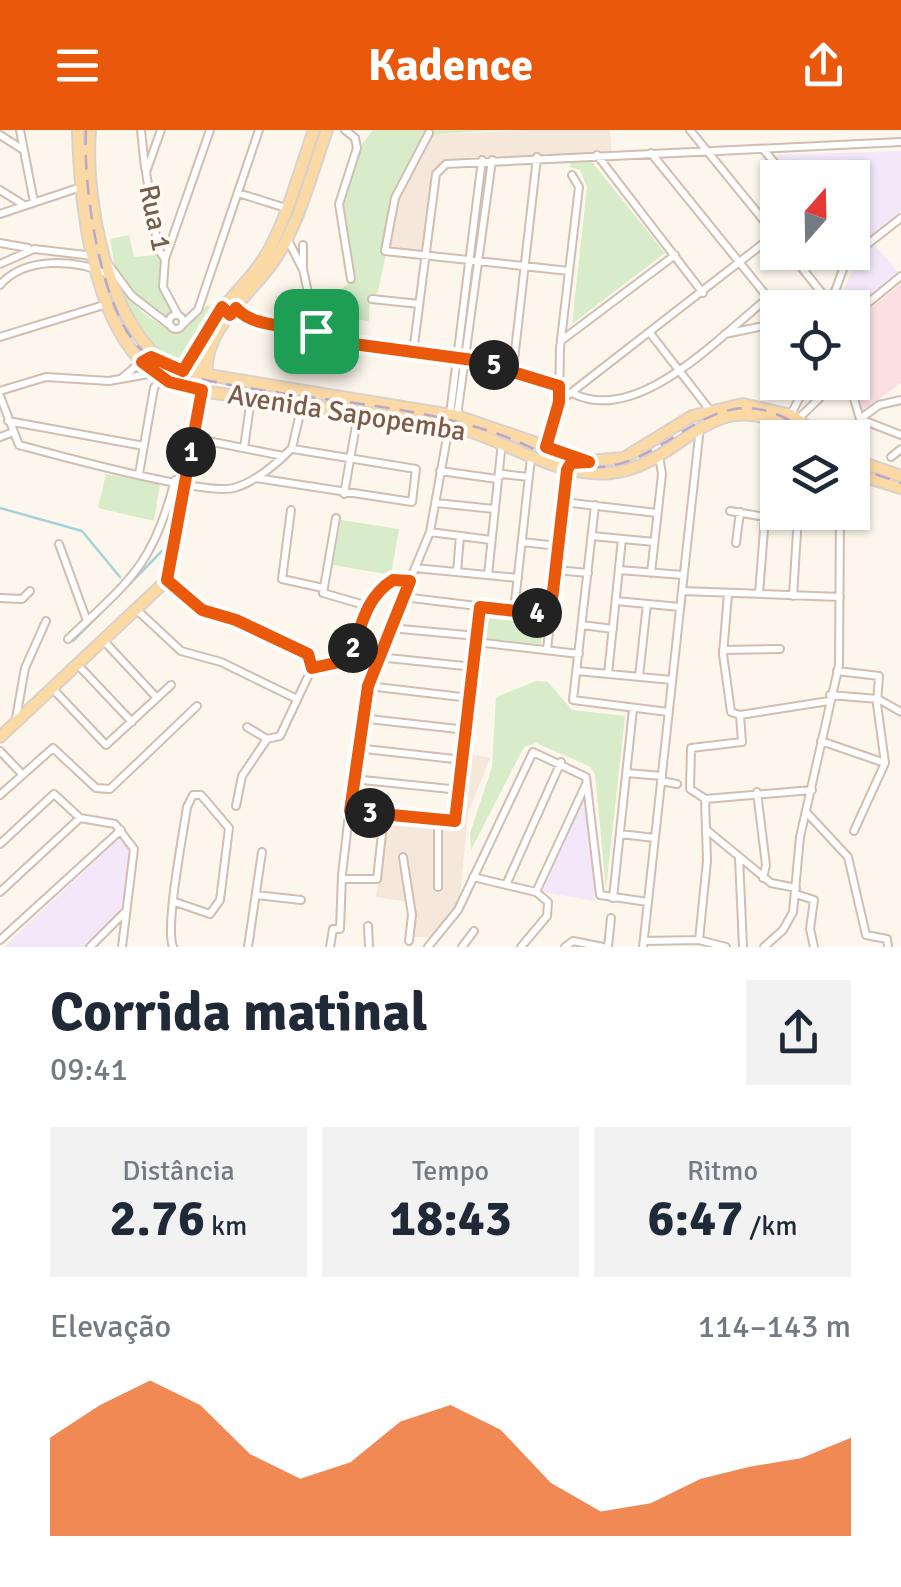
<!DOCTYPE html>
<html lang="pt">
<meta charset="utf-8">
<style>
:root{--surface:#fff;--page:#f2f2f3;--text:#1f2937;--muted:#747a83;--accent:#ea580c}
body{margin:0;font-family:Signika,sans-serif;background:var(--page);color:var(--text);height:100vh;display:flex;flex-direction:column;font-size:38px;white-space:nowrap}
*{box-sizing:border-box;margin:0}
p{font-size:32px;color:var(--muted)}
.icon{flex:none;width:55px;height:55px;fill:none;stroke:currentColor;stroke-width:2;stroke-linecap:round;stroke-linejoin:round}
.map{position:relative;height:817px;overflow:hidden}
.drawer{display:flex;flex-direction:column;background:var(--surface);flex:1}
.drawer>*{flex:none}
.needle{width:65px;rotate:20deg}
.buttons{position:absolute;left:760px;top:30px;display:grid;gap:20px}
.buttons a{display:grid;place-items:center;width:110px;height:110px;border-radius:0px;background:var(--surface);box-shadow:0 2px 8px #0004;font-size:50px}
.pin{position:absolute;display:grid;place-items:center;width:85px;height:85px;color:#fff;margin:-42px;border-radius:20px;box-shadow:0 5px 15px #0006}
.km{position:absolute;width:50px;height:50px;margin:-25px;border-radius:50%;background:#222;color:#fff;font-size:28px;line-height:50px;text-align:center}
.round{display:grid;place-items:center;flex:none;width:105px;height:105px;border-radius:0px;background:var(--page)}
.summary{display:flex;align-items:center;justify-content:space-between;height:170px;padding:0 50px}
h1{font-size:55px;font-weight:800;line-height:75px}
.figures{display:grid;grid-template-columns:repeat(3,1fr);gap:15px;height:170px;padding:10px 50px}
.figures div{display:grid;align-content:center;border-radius:0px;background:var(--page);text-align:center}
.figures b{font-size:50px;font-weight:800}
.figures small{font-size:28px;font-weight:400}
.figures p{font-size:28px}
.chart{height:280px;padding:20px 50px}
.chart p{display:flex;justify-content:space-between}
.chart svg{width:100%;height:180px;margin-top:10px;fill:var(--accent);opacity:.7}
header{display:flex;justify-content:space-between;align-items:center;height:130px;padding:0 50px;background:var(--accent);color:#fff;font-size:45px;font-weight:800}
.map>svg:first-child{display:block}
.residential{fill:#f5e8da}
.education{fill:#f3e8fa}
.medical{fill:#fbdfe3}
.green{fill:#d8ecc9}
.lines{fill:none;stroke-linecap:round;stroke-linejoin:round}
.stream{stroke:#a5d3da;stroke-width:2.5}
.minor-casing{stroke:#d1beb0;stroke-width:10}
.major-casing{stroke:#dad1cd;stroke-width:14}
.minor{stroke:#fff;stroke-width:6}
.major{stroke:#fbd9a5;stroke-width:10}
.rail{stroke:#b9a8c9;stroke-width:2.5;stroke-dasharray:15 10;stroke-linecap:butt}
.route-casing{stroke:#fff;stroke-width:20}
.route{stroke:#ea580c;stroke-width:12}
.labels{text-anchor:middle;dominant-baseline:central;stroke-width:8;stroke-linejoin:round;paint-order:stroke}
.street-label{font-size:28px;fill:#7a5c4d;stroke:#fffaf3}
</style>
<header><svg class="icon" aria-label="menu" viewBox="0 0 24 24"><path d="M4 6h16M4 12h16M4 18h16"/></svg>Kadence<svg class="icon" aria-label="share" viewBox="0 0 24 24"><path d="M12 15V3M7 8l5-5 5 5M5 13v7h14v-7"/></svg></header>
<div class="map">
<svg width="901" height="817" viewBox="0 0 901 817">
<rect width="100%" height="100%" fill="#fdf6ec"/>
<path class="residential" d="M529 0H610L612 25 443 30 427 126 386 122 398 66 427 5Z
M468 624 490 628 468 683 458 788 437 808 415 807 408 772 376 767 388 685 460 693Z"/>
<path class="education" d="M901 21V81L853 119 852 48 793 47 774 25Z
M875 115 899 143 853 180 836 177 857 130Z
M586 667 595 771 542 762 583 670Z
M124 710 129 722 122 780 84 817H4L115 712Z"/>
<path class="medical" d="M901 154V253L862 282 853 241V192Z"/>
<path class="green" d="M373 0H496L427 5 398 66 378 162 370 168 369 191 346 188 336 209 322 203 317 177 334 174 337 163 348 154 342 120 349 117 342 67 362 14Z
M592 32 665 123 572 194 587 57 580 40 570 37 571 33Z
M129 105 134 127 156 125 160 129 161 157 173 179 166 189 117 149 110 109Z
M125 162C137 180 164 205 188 197L207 175 215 180 191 221 175 232 144 210 120 164Z
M106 344 160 354 154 391 98 378Z
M341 390 399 399 391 445 333 435Z
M485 483 543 489 541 514 482 508Z
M536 551 548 552 572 580 625 586 606 759 595 644 589 636 536 613 524 617 471 720 470 703 492 637 496 567Z"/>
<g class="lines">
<path class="stream" d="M0 378 82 401 120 447
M73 511 164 419 176 359"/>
<defs>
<path id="minor" d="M20 0 34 72
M141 0 145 38
M161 0 146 42 158 119 165 129 163 157 178 185
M345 0 355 8 357 18 339 74 351 149
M690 0 778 108
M429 3 395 68 385 121 569 141
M0 5 22 19
M764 20 787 48
M651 23 778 180
M597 25 703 163
M0 60 24 75
M238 63 286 78
M0 84 84 56
M288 110 302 138
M0 113 28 118
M303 115V139L316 201
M789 122 830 173
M165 129 210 0
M106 131 132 166 171 196
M0 134 34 119 94 126
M0 155C25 126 77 129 110 145
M372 169 419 174
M236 178C258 202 301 191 325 210L473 230 559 256
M829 178 846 131 901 88
M169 192a7 7 0 1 1 14 0a7 7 0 1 1-14 0Z
M852 186 901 146
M182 195 198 180 259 0
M650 203 709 279
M725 204 778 193
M0 207 107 174
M562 210 675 125
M413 223 436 44 446 34 901 12
M513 239 537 27
M123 247 141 232
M849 252 860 289 901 305
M0 261 46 247 109 251 154 243
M574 264C639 295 721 205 768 168
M0 266 19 315C56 325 204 366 234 358 255 352 278 333 292 318L305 262
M559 272 778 102
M450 284 482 30
M791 284 808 252
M457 286 492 30
M798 289 836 252
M860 289 879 275 901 270
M8 291 144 316
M0 307 11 303
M193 308 283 326
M546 317 559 272 560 218 579 57 572 45
M244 318 251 268
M891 327 901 319
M778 333V342
M440 341 497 349 502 344 529 347
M139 344 154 258 161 247
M256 348 412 372 416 339 293 319
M344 364 358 284
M563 372 657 383
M436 373 494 379
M595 375 573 570 668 582
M291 380 282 449 323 458
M730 381 765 387 759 464
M336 388 323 463 368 476
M430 402 491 410
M592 406 654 412
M522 412 558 416
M736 413 740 382
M59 414 87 491
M415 438 518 448
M556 440 588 443
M619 440 683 445
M457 442 460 406
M651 443 662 344 659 326
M488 445 502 312
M167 450 202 480 236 490 311 527 312 538 280 606 267 609 247 597
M682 461 840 467
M728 464 723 524 731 582 740 585 829 571
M793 466 797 402
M403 467 542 484 551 479
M0 468 22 469 30 461
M616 471 680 477
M137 480 181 521 221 532 297 569
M514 481 531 328
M582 495 613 499
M390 498 477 506
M68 509C130 450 153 436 175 350
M104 511 157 568
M476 512 579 524
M547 520 567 340
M723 520 780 519
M378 527 474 537
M78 535 132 592
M312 538 349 530C361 501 363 468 393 450L409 451
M577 541 672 550
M837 541 879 546 877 574 885 633 854 701
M608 544 622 409
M639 546 647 474
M368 556 470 568
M52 558 106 615 171 555
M830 565 878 569 901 582
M360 588 467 600
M15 594 25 538 46 491
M821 611 885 633
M356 618 463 630
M0 621 22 644
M627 643 662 646
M353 649 460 660
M661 651 677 654
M757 662 766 735 763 748
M0 665 53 618 96 658 110 659 197 576
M704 668 690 659 691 618 742 612 740 585
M236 676 242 646 267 609
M350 681 457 689 480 477
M808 684 848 727 866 805 887 809 888 817
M438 690V757
M708 701 771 753 796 758
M620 704 655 708
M0 714 54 664 80 688 115 694 134 719 122 817
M403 727 412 785 409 811
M739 727 743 817
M473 747 536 762 548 772 547 786 521 817
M345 749H377L384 685
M506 755 561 632
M0 762 80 688
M536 762 586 654
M796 764 814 770 810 799 814 817
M256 765 301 770
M613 768 633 579
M368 796 369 817
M0 810 121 700
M699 810 707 731 705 669 812 660
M644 811 699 810 726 817
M90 817 126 781
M173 817C165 796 183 705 187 677L193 665H201L229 698 220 770 210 784 175 772
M248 817 262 722
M330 817 333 799H340L342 745 360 588 378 527 430 402 449 296
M428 817 458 780 533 622 586 647 600 765 648 772
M462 817 474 801
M565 817 573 811 603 817
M608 817 611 788
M643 817 700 297
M764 817 783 800 793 782 800 707 839 535 840 382"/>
<path id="major" d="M78 0C80 75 93 216 170 252 192 262 220 263 244 267 311 278 380 281 446 295 503 306 553 349 612 343 687 334 714 242 804 308
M90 0C84 69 109 208 178 240L457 286 589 331 624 328 692 286 743 274 791 285 823 308
M207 246C202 202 247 167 271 135 299 97 311 44 327 0
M852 329 901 346
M852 343 901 358
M0 607 167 450 202 260C188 187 240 173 270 118 289 82 300 39 314 0"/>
</defs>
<use href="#minor" class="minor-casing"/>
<use href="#major" class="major-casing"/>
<use href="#minor" class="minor"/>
<use href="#major" class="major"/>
<path class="rail" d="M86 0C83 55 98 156 128 203 138 219 151 229 166 240 275 272 394 267 501 305 534 316 565 340 601 337 680 331 719 229 815 308
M852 336 901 353"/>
</g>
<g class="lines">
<defs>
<path id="route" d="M222 177 230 185 236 178C257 202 301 191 324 210L473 230 559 256V272L546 317 589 332 571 333 567 340 551 479 542 484 480 477 455 691 350 681 368 556 410 451 393 450C363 469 361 501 349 530L312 538 308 524 236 490 202 480 167 450 202 260 169 252 142 232 151 227 183 241Z"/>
</defs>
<use href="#route" class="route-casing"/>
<use href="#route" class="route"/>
</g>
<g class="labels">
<g class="street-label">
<text transform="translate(155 88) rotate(78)">Rua 1</text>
<text transform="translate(347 283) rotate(9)">Avenida Sapopemba</text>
</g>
</g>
</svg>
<div class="buttons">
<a><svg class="needle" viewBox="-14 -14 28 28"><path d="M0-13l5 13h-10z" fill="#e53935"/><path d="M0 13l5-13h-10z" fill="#747a83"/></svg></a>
<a><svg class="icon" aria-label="locate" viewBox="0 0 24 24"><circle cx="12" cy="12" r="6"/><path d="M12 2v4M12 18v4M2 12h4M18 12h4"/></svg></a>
<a><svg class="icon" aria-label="layers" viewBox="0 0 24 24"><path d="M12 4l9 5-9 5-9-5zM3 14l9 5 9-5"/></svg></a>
</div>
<div class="pin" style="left:316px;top:201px;background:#1e9e55"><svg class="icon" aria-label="arrive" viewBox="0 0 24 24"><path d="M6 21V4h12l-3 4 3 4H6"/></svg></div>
<b class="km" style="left:191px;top:322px">1</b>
<b class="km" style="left:353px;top:518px">2</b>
<b class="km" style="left:370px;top:683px">3</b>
<b class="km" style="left:537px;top:483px">4</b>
<b class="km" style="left:494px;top:235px">5</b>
</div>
<section class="drawer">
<div class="summary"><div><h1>Corrida matinal</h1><p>09:41</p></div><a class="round"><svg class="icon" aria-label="share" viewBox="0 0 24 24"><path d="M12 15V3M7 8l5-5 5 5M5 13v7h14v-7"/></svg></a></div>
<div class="figures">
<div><p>Distância</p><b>2.76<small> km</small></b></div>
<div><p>Tempo</p><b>18:43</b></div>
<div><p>Ritmo</p><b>6:47<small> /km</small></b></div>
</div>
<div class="chart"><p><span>Elevação</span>114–143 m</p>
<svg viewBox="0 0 160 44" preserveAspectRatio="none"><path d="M0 44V20L10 12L20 6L30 12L40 24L50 30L60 26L70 16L80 12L90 18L100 31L110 38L120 36L130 30L140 27L150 25L160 20V44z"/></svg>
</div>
</section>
